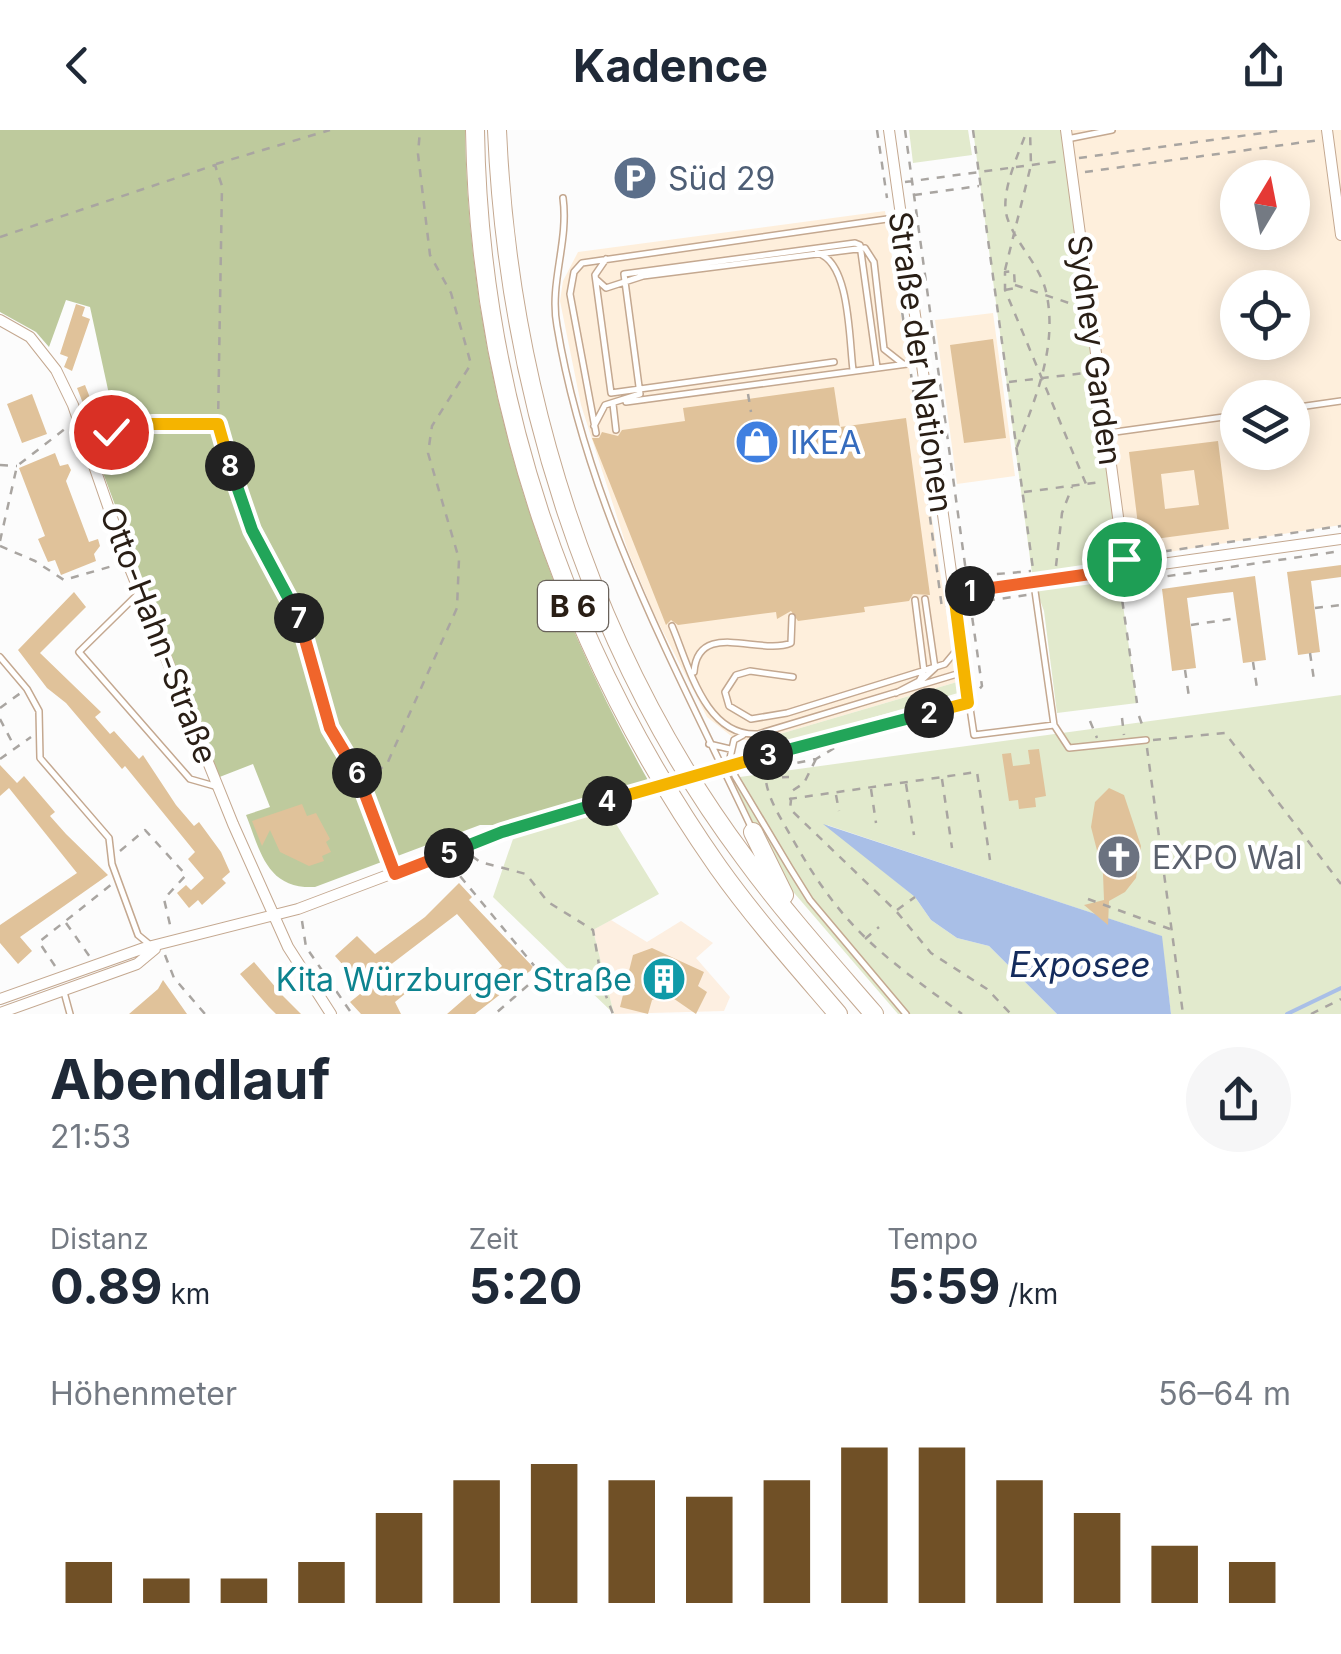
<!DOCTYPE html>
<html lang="de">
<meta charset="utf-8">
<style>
:root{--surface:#fff;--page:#f6f6f7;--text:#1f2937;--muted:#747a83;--accent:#705026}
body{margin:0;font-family:Inter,sans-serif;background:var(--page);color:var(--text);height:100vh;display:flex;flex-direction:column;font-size:38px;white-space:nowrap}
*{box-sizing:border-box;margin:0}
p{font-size:32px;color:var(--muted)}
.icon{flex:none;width:55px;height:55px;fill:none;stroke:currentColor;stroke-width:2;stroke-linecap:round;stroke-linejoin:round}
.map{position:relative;height:884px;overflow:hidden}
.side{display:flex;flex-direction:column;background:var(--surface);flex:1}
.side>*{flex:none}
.needle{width:65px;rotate:10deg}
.tools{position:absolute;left:1220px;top:30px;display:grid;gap:20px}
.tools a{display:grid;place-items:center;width:90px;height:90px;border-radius:50%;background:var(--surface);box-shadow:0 5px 25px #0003;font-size:50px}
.pin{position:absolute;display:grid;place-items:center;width:85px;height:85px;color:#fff;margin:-42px;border:5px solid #fff;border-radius:50%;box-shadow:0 2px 10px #0007}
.km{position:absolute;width:50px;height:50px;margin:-25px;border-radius:50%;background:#222;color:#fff;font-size:28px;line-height:50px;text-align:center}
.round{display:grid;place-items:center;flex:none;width:105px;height:105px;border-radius:52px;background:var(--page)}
.head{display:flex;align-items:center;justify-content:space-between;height:170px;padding:0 50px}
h1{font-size:55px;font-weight:700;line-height:75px}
.stats{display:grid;grid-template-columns:repeat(3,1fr);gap:15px;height:170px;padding:10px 50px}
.stats div{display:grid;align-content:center}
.stats b{font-size:50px;font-weight:700}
.stats small{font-size:28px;font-weight:400}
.stats p{font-size:28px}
.chart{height:280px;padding:20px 50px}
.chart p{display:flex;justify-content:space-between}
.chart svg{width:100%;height:180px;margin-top:10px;stroke:var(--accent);stroke-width:6}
header{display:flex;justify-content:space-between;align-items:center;height:130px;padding:0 50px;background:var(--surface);font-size:45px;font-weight:700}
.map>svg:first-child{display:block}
.commercial{fill:#feefdc;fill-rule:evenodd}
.education{fill:#fdefe1}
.green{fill:#e2eacd}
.forest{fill:#beca9d}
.water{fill:#a9bfe7}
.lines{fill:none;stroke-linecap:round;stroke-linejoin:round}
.stream{stroke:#a9bfe7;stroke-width:4}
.building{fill:#e0c29a;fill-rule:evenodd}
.lane-casing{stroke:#c4a890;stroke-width:8}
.street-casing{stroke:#c4a890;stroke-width:12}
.highway-casing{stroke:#c4a890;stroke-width:20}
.path{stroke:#a9a5a1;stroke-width:2.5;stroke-dasharray:8 8;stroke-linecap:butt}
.lane{stroke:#fff;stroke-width:5}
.street{stroke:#fff;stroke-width:10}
.highway{stroke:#fff;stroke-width:18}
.street-bridge-casing{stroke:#c4a890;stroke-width:12;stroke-linecap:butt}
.street-bridge{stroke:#fff;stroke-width:10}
.split-1-casing{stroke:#fff;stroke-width:20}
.split-2-casing{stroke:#fff;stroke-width:20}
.split-3-casing{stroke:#fff;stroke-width:20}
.split-4-casing{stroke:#fff;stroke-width:20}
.split-5-casing{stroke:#fff;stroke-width:20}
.split-6-casing{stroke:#fff;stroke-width:20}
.split-7-casing{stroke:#fff;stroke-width:20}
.split-8-casing{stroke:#fff;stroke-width:20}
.split-9-casing{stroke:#fff;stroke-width:20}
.split-1{stroke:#f0652b;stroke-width:12}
.split-2{stroke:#f5b400;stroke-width:12}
.split-3{stroke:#22a559;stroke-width:12}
.split-4{stroke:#f5b400;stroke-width:12}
.split-5{stroke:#22a559;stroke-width:12}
.split-6{stroke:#f0652b;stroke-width:12}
.split-7{stroke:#f0652b;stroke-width:12}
.split-8{stroke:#22a559;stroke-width:12}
.split-9{stroke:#f5b400;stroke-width:12}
.labels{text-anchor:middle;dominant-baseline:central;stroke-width:9;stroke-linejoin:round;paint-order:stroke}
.shield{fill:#fff;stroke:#69625b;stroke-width:2.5}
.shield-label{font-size:30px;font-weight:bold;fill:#291e15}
.service-label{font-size:32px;fill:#4e5e75;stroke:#fff;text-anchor:start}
.street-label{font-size:32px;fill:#291e15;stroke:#fff}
.shop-label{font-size:32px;fill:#366cbe;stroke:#fff;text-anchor:start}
.worship-label{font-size:32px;fill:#5b616d;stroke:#fff;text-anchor:start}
.culture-label{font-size:32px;fill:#0d838f;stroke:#fff;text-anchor:end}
.water-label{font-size:35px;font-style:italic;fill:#142b5c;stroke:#fff}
</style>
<header><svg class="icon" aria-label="back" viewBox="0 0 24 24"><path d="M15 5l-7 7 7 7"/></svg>Kadence<svg class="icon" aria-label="share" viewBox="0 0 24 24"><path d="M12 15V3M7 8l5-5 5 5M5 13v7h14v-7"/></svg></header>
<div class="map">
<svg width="1341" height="884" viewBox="0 0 1341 884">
<rect width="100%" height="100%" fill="#fcfcfc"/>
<path class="commercial" d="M1065 0H1341V395L1124 429ZM1238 48H1292V102H1238ZM1238 158H1292V212H1238ZM1238 268H1292V322H1238Z
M885 81 957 552 756 611 735 609 707 587 654 484 628 421 581 275 560 171 563 151 578 122Z
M993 183 1015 346 957 354 935 190Z"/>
<path class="education" d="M611 790 647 812 681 791 713 813 696 828 730 867 724 881 614 884 593 800Z"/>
<path class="green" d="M909 0H968L972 25 913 33Z
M973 0H1066L1125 439 1120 454 1137 573 1057 583 1044 481 1033 451Z
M957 552 958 563 752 622 749 613 756 611Z
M1341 565V884H1171L1161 806 827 695 915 767 931 790 957 808 989 816 1057 884H898L777 743 732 648Z
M607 679 659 764 593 800 614 884 493 767 514 706Z"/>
<path class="forest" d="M0 0H465C469 233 535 450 649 652L500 695H480L315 757C267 759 261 723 246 685L270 677 253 634 217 648 90 308 117 301 90 177 66 170 49 217 36 202 0 182Z"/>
<path class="water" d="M823 694 1162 806 1171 884H1057L989 816 957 808 931 790 915 767Z"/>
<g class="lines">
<path class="stream" d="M1287 884 1341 858"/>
</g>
<path class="building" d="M76 174 85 177 82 186 90 189 72 241 64 237 68 227 60 224Z
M993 209 1006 308 964 313 950 215Z
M85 255 103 301 95 304 77 258Z
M834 257 840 297 906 288 930 465 913 464 909 471 864 477 865 482 798 491 791 481 777 489 776 482 678 495 671 490 666 495 592 308H599L602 302 618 306 622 300 685 291 683 278Z
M32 264 47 304 22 313 7 274Z
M1218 311 1229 399 1140 411 1129 322ZM1194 340 1199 375 1165 379 1161 344Z
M55 323 60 336 68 334 71 340 66 351 89 412 98 409 100 416 94 424 96 431 61 445 55 430 48 432 38 409 45 406 19 338Z
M1341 435V447L1311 451 1320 522 1298 525 1287 442Z
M1255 446 1266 530 1243 533 1233 462 1215 464 1187 468 1196 538 1172 541 1162 459Z
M74 462 86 477 40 523 101 582 95 587 110 604 114 601 139 629 143 625 176 675 194 696 199 692 221 722 230 742 222 749 226 753 202 775 198 770 189 778 177 763 186 755 191 760 204 748 188 729 195 722 125 636 122 639 66 573 47 558 18 520Z
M1039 619 1046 666 1035 668 1036 677 1019 679 1018 670 1009 671 1002 624 1011 623 1013 636 1030 634 1028 620Z
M0 635 17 653 24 646 55 682 50 686 66 704 108 745 20 807 32 821 18 834 0 813V795L77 743 9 658 0 666Z
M1109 658 1124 665 1141 716 1136 748 1125 762 1109 771 1108 795 1084 775 1104 770 1103 744 1091 697 1095 672Z
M302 674 307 686 316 683 330 709 326 712 331 722 322 726 324 731 309 736 280 722 270 700 262 716 252 691Z
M459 753 472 767 469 770 534 838 475 884H447L502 836 457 784 385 839 406 863 395 872 401 884H361L350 872 365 860 335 826 357 806 375 824 425 787Z
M652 818 704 842 698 856 707 862 696 884 667 864 652 870 648 884 620 877 633 825Z
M254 832 283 866 301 884H276L269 877 240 844Z
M163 850 187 884H129L158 859Z"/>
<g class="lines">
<defs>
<path id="lane" d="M1067 9 1112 0
M563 68C569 112 549 153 557 196 587 377 675 536 752 699
M817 123C850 131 849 209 853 240
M606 129 595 145 611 263
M596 149 606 158 643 146 865 118 874 132 884 219 903 234
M611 263 834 232
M626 272 922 232
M613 274 616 300
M1292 278 1341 271
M594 296 605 275 640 264 624 144 855 113 860 115 877 237
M596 303 570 164 574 142 582 133 901 87
M1108 303 1238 285
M1034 454 1054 595 1069 618 1146 610
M139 463 79 522 190 649 218 657
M672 496C689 536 705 607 758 604L957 544 963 535 954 463
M0 527 27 559 39 581 40 628 109 708 112 734 138 805 149 814
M964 538 974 605 1054 595
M694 542C698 489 760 526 791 513L792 487
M793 547 750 541 736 545 725 562 729 576 751 589 787 583 945 534 960 516
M922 550 935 538 925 469
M896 563 919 551 924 541 915 470
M743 605 734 610 730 628 735 646 790 738 810 770 906 884
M833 607 968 573
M709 614 730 619
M64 862 70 884"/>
<path id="street" d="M889 0 954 463 1341 409
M1066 0 1125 439
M1327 0 1341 105
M0 190 30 207 56 240 73 275 127 431 233 694 288 817 331 884
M761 627 833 607
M0 869 144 818 298 779 502 702 605 672
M0 883 137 834 155 819"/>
<path id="highway" d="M475 0C479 266 566 520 718 737 755 789 797 836 838 884
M497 0C508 256 589 520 744 727 784 782 830 833 874 884
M753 702 784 765"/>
</defs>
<use href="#lane" class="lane-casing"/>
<use href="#street" class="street-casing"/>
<use href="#highway" class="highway-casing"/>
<path class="path" d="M877 0 887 68
M905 0 967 449
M973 0 1033 439
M1079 28 1285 0
M216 34 330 0
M1085 42 1320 10
M905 52 1061 31
M914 65 979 56
M0 107 215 35 222 56 218 294 252 400 303 495 330 598 362 652 391 734
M896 135 908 226
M1005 140 1031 35 1030 0
M1015 155 1078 176
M1005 160 1015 158 1014 141 1005 142V160L1086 354
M911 244 942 478 948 477
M1009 252 1085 243
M748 264 751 282
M95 306 127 296 215 294
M1017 317C1035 269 1057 219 1047 166 1042 137 1018 117 1008 90 998 65 1019 24 1027 0
M0 335 17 336
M1024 362 1101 352
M0 411 17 336 70 295
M0 416 35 431 64 450 116 435
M1132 426 1341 396
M1056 436 1062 383 1072 357
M965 447 1031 441
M1120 453 1341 421
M1120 455 1137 573
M970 472 982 556 977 562
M971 473 1027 465
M1315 478 1341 475
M1191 495 1237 488
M1310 523 1314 550
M1253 532 1257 558
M1185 540 1189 567
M0 578 22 562
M1139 586 1144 600
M1122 588 1124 605
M0 589 13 614
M1090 591 1097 608
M1153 610 1225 603 1341 754
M1147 618 1183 884
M0 629 31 607
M816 629 804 653 792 661 790 679 896 781 931 823 987 859 1011 884
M765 637C764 664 779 685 792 708 843 799 880 824 962 884
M766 639 816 629 836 617
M766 648 789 647
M942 649 952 718
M363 651 387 634 457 478 459 429 428 323 432 296 471 234 451 163 430 125 418 24 420 0
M906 654 914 705
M871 659 876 693
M836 665 839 681
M789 669 977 642 990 730
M120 721 145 700 186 745 164 769 171 799
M472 726 480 732 526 744 548 772 593 800 603 858 613 884
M450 734 541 844 495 884
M1088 769 1170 799
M897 780 915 767
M302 791 306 817 352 884
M66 793 90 827
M865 809 879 797
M165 825 174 848 205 884
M55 836 39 812 112 754
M1311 884 1341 869"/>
<use href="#lane" class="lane"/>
<use href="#street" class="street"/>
<use href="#highway" class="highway"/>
<defs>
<path id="street-bridge" d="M605 672 761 627"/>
</defs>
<use href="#street-bridge" class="street-bridge-casing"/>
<use href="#street-bridge" class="street-bridge"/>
</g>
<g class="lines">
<defs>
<path id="split-1" d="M970 461 1126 439 1124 429"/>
<path id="split-2" d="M929 583 968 573 954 463 970 461"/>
<path id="split-3" d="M768 625 929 583"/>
<path id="split-4" d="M607 671 768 625"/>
<path id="split-5" d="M449 723 502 702 607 671"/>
<path id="split-6" d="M357 643 395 744 449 723"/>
<path id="split-7" d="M299 488 330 598 357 643"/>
<path id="split-8" d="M230 336 252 400 299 488"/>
<path id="split-9" d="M111 302 152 294H218L230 336"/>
</defs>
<use href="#split-1" class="split-1-casing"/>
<use href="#split-2" class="split-2-casing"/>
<use href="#split-3" class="split-3-casing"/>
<use href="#split-4" class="split-4-casing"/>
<use href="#split-5" class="split-5-casing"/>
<use href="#split-6" class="split-6-casing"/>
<use href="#split-7" class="split-7-casing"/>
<use href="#split-8" class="split-8-casing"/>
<use href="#split-9" class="split-9-casing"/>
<use href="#split-1" class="split-1"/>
<use href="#split-2" class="split-2"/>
<use href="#split-3" class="split-3"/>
<use href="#split-4" class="split-4"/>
<use href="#split-5" class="split-5"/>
<use href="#split-6" class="split-6"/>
<use href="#split-7" class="split-7"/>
<use href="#split-8" class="split-8"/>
<use href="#split-9" class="split-9"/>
</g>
<defs>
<symbol id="parking-disc" viewBox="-11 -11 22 22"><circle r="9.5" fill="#5c6f8a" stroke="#fff"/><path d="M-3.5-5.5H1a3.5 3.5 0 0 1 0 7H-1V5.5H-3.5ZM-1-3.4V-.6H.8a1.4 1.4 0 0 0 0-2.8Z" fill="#fff"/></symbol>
<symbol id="shop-disc" viewBox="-11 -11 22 22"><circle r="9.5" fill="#3f7fe0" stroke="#fff"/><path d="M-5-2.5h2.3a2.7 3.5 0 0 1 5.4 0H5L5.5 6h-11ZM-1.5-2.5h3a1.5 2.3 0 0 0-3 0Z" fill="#fff"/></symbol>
<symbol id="church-disc" viewBox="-11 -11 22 22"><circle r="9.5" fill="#6b7280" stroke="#fff"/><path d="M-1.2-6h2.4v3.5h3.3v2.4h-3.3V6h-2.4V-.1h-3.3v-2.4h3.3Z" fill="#fff"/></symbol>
<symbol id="building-disc" viewBox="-11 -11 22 22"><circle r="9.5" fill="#0f9aa8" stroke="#fff"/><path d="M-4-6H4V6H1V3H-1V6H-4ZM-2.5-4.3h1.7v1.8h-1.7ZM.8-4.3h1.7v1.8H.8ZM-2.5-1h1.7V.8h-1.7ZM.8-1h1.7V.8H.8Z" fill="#fff"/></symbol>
</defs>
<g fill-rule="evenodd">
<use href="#parking-disc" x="610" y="23" width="50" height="50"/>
<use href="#shop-disc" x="732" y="287" width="50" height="50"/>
<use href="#church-disc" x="1094" y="702" width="50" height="50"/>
<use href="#building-disc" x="639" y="824" width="50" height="50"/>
</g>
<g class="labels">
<rect class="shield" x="538" y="451" width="70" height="50" rx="8"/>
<g class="shield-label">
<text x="573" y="476">B 6</text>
</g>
<g class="service-label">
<text x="668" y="48">Süd 29</text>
</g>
<g class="street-label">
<text transform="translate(1095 220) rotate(82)">Sydney Garden</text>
<text transform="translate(921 232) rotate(82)">Straße der Nationen</text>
<text transform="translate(159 505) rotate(69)">Otto-Hahn-Straße</text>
</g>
<g class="shop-label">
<text x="790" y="312">IKEA</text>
</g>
<g class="worship-label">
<text x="1152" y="727">EXPO Wal</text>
</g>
<g class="culture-label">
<text x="632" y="849">Kita Würzburger Straße</text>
</g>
<g class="water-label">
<text x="1080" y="834">Exposee</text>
</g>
</g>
</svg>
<div class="tools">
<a><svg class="needle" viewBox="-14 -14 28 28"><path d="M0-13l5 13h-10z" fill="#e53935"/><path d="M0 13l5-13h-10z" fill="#747a83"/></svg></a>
<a><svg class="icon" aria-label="locate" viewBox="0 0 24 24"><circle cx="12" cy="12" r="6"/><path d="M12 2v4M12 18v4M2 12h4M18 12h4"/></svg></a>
<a><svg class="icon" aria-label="layers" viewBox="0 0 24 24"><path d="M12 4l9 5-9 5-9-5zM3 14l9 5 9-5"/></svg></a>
</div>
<div class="pin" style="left:1124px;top:429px;background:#1e9e55"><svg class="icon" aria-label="arrive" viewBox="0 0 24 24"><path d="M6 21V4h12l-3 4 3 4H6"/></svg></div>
<div class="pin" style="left:111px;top:302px;background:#d93025"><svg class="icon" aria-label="check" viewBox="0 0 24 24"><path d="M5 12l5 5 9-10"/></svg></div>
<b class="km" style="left:970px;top:461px">1</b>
<b class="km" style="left:929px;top:583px">2</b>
<b class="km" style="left:768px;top:625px">3</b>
<b class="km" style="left:607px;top:671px">4</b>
<b class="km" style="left:449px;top:723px">5</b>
<b class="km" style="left:357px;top:643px">6</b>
<b class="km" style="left:299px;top:488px">7</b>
<b class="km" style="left:230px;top:336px">8</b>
</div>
<section class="side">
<div class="head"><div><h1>Abendlauf</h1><p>21:53</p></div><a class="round"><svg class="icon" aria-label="share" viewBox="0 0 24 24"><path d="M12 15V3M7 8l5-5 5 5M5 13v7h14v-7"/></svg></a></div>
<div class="stats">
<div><p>Distanz</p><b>0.89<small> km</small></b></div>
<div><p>Zeit</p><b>5:20</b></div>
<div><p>Tempo</p><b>5:59<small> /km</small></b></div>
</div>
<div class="chart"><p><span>Höhenmeter</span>56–64 m</p>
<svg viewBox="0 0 160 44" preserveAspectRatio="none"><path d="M5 44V34M15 44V38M25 44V38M35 44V34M45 44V22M55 44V14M65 44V10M75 44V14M85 44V18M95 44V14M105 44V6M115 44V6M125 44V14M135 44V22M145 44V30M155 44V34"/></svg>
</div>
</section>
